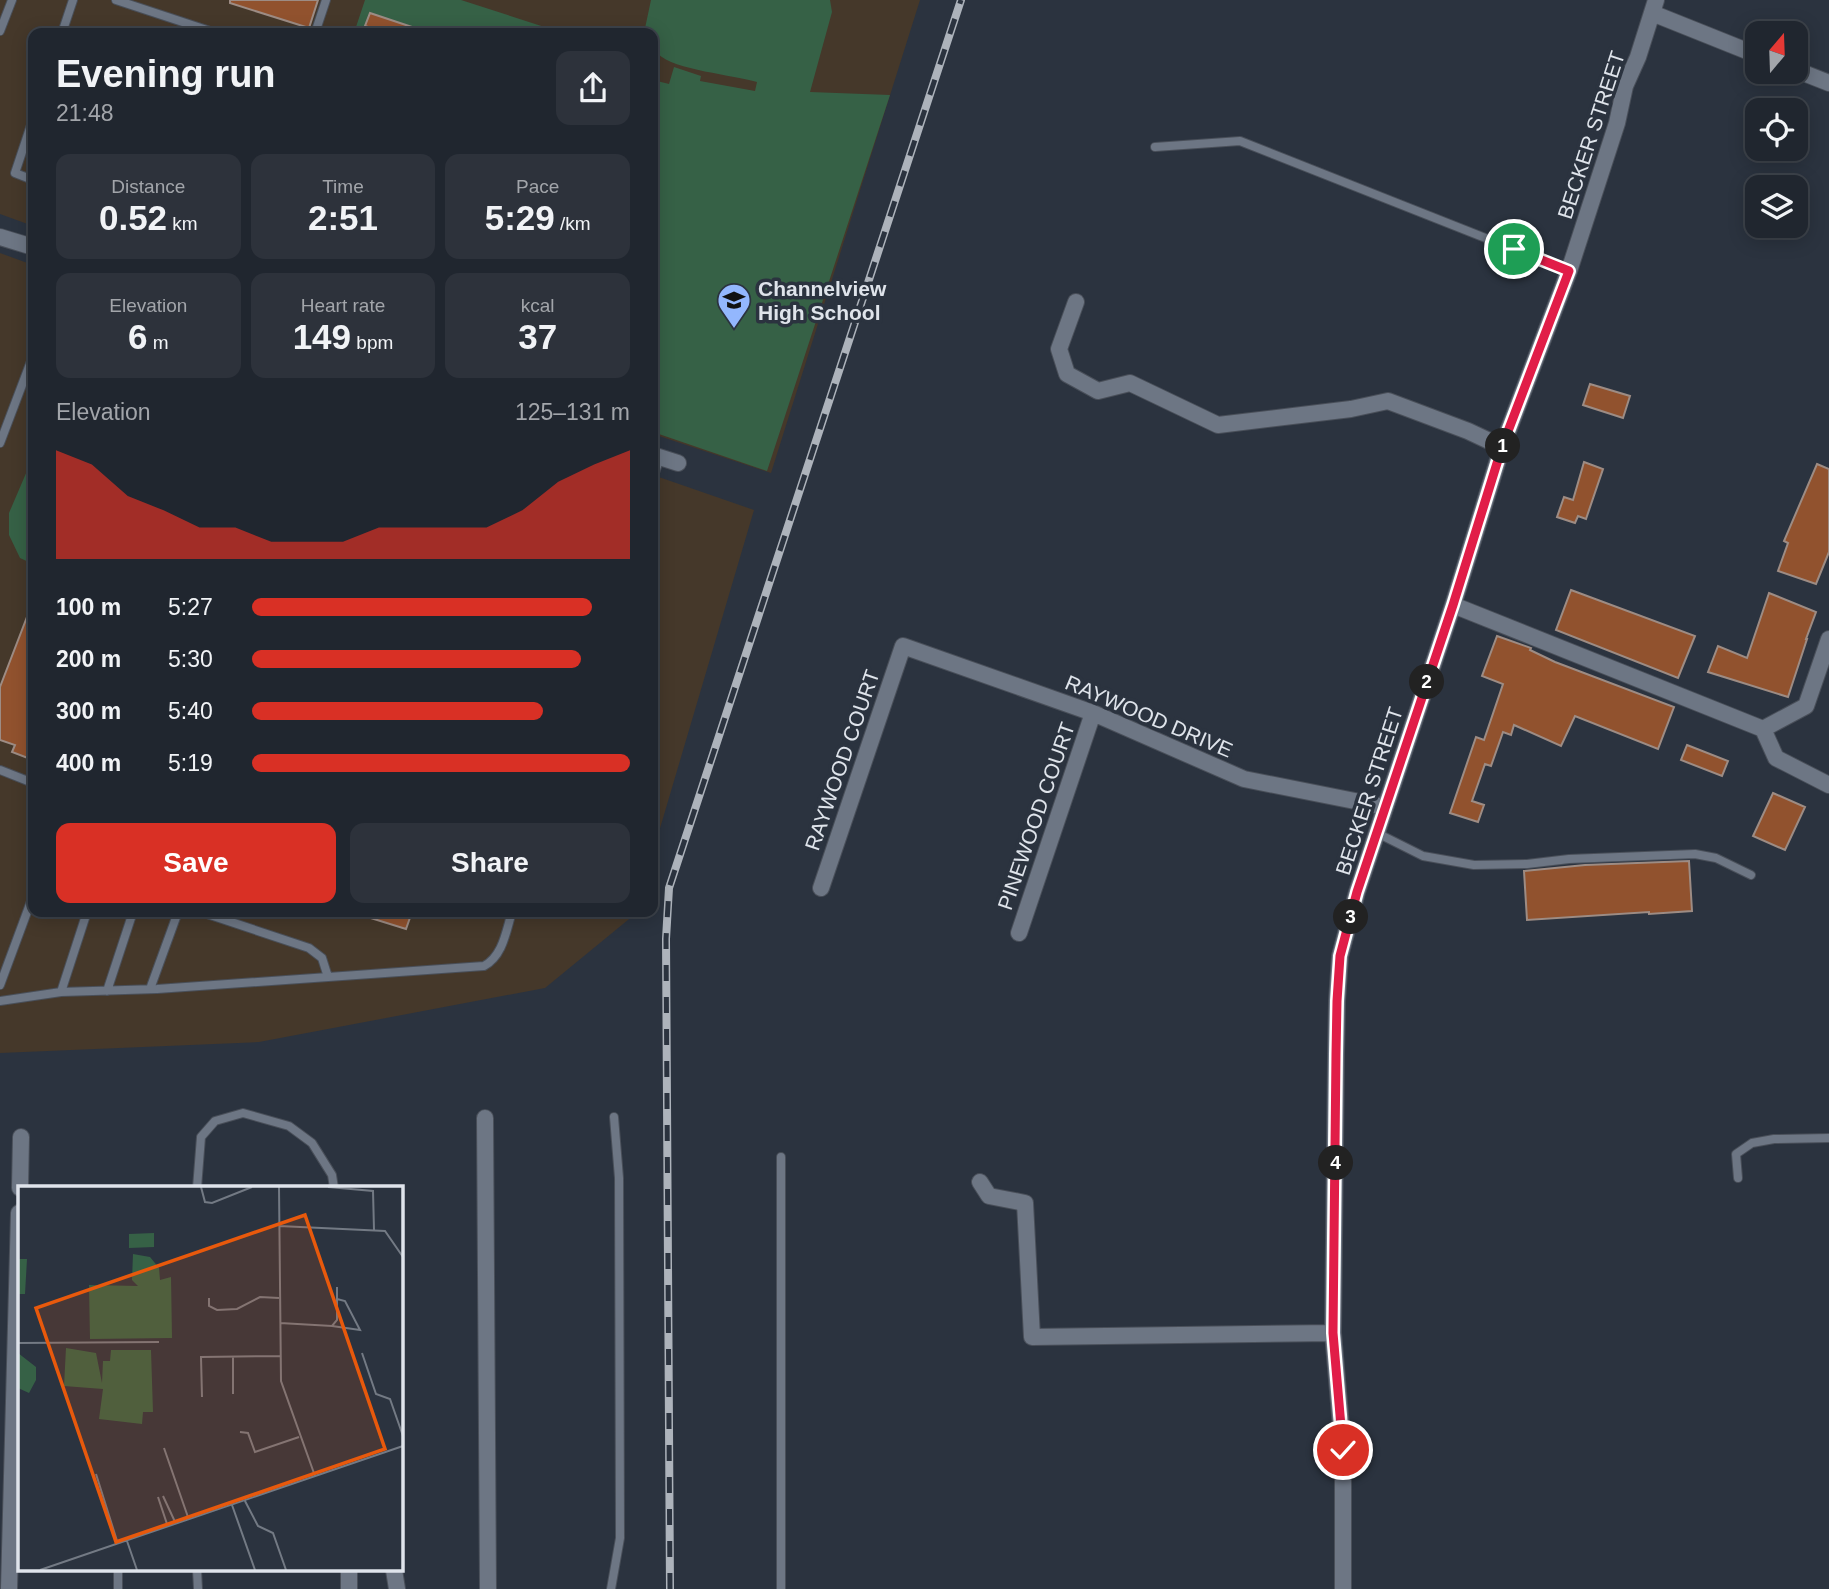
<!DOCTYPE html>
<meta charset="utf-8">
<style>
:root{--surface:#20262f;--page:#2d323b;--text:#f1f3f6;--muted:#a2a5aa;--line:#3d434b;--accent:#d93025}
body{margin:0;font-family:Helvetica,sans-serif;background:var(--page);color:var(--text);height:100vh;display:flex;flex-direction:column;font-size:26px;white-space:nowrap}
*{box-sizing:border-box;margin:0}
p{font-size:23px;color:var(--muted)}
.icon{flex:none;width:38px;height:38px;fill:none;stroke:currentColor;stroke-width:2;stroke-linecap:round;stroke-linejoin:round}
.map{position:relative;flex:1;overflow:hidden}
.details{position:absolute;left:28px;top:28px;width:630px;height:889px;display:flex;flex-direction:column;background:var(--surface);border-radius:14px;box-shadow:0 4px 18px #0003,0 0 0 2px var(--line)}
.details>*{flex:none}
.needle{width:46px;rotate:19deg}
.controls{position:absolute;left:1745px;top:21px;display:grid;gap:14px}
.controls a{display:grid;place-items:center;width:63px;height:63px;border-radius:14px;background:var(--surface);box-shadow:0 4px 18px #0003,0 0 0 2px var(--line);font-size:35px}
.pin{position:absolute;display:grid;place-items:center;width:60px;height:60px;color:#fff;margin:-30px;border:4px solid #fff;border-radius:50%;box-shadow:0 2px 7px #0007}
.km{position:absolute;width:35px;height:35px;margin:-18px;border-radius:50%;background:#222;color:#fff;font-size:19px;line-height:35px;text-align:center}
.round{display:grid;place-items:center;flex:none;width:74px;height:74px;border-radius:14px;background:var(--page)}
.headline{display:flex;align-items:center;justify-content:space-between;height:119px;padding:0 28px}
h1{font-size:38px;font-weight:700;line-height:52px}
.figures{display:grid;grid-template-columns:repeat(3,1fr);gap:10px;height:119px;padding:7px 28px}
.figures div{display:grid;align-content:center;border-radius:14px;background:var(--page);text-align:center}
.figures b{font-size:35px;font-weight:700}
.figures small{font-size:19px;font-weight:400}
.figures p{font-size:19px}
.chart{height:196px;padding:14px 28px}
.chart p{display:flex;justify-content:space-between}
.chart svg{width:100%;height:126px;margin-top:7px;fill:var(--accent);opacity:.7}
.primary-button{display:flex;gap:14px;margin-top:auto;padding:14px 28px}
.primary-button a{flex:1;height:80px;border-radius:14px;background:var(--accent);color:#fff;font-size:28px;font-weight:700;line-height:80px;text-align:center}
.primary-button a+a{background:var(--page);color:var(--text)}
ul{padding:0 28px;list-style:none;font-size:23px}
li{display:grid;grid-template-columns:112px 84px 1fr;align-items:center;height:52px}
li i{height:18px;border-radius:9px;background:var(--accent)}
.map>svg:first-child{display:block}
.education{fill:#45382a}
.green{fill:#366146}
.building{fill:#91522e;stroke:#9d8c84;stroke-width:2}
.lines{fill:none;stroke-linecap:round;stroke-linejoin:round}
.service-casing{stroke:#494f59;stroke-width:10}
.minor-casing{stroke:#494f59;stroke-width:18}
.service{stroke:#6d7684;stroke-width:8}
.minor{stroke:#6d7684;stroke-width:16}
.rail-casing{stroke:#adb3bb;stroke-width:8}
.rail{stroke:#2b333f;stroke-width:5;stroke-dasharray:16;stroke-linecap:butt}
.route-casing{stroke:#fff;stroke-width:14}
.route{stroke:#e11d48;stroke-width:9}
.labels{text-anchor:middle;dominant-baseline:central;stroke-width:7;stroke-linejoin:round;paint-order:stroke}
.street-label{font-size:21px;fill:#dfe4eb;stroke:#2b333f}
.poi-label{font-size:21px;font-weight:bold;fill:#dfe4eb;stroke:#2b333f;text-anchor:start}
.inset-road{fill:none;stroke:#737a84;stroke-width:2}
.view{fill:#e8590c;fill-opacity:0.15;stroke:#e8590c;stroke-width:3.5}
.inset-edge{fill:none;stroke:#dfe4eb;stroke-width:3.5}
</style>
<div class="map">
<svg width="1829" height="1589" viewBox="0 0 1829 1589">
<rect width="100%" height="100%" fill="#2b333f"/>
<path class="education" d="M0 0H920L771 473 653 434V33H33V226L0 214Z
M0 253 33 265V912H635L634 915 545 988 259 1042 0 1053Z
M653 475 754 510 653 852Z"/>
<path class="green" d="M365 0H461L563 33H354Z
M651 0H830L832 12 810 92 890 95 767 471 653 432V80L669 84 674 67 701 76 700 81 755 91 757 82C734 75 674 70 658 54 652 48 653 41 653 33H644Z
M33 457V564L20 558 9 535V513Z"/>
<path class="building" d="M230 0H318L309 28 230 3Z
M370 13 424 31V33H386L365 26Z
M1590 384 1630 396 1623 418 1583 405Z
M1584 462 1603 469 1586 519 1578 516 1575 523 1557 517 1564 497 1573 500Z
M1817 464 1829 469V552L1816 584 1778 571 1788 543 1784 541Z
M1571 590 1695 636 1678 678 1556 630Z
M1769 593 1816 612 1806 639H1807L1788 697 1708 672 1718 646 1747 658Z
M32 604H33V760L12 752 15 745 0 740V687Z
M1497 636 1531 648 1530 650 1555 662 1674 707 1658 749 1575 716 1561 746 1514 725 1511 735 1503 732 1491 766 1485 764 1472 801 1484 805 1478 822 1450 813 1476 737 1484 740 1503 684 1482 676Z
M1687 745 1728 761 1722 776 1681 760Z
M1773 793 1805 807 1785 850 1753 836Z
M1689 861 1692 911 1649 914V912L1527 920 1524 871 1585 865Z
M361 912H412L406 929 361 915Z"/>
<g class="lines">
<defs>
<path id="service" d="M116 0 216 33
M0 31 12 0
M62 33 73 0
M315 33 326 0
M33 119 15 173 33 180
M1155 147 1240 141 1569 271
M0 443 33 356
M653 479 660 457
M0 770 33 783
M1377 833 1423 856 1474 865 1527 864 1569 859 1695 854 1716 858 1751 875
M201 912 309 948 322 958 328 977
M0 985 33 896
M150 989 178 912
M107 991 133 912
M61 992 87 912
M0 1001 61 992 157 989 484 966C503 956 506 931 512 912
M1738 1178 1736 1154 1752 1143 1774 1139 1829 1138
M197 1188 201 1137 215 1121 243 1113 289 1126 312 1143 332 1175 334 1188
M197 1570 198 1589
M118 1589V1570
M611 1589 620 1538 619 1178 614 1117
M781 1589V1157"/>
<path id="minor" d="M1652 13 1757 55
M1796 70 1829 83
M0 237 33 247
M1076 302 1059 349 1067 374 1098 391 1130 383 1218 425 1351 409 1388 401 1468 431 1502 447
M653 455 678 463
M1453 605 1763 729 1806 706 1829 639
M1763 729 1776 758 1829 785
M821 888 903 646 1093 713 1244 779 1385 807
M1019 933 1093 713
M485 1118 488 1589
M980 1182 989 1196 1025 1203 1032 1337 1333 1333
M20 1188 21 1137
M349 1570V1589
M394 1570 397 1589
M9 1589 19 1213
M1343 1589V1450L1333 1333 1336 1054 1337 1001 1340 956 1357 892 1453 605 1502 447 1569 271 1617 123 1625 86 1638 57 1656 0"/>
</defs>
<use href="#service" class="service-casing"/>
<use href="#minor" class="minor-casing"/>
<use href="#service" class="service"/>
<use href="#minor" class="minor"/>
<defs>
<path id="rail" d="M670 1589 666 939 669 888 961 0"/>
</defs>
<use href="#rail" class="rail-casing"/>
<use href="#rail" class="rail"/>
</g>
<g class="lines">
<defs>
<path id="route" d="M1343 1450 1333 1333 1336 1054 1337 1001 1340 956 1357 892 1453 605 1502 447 1569 271 1514 249"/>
</defs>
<use href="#route" class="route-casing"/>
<use href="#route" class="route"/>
</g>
<defs>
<symbol id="school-pin" viewBox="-11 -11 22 30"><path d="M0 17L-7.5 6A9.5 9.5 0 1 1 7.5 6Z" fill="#93b7fd" stroke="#2b333f"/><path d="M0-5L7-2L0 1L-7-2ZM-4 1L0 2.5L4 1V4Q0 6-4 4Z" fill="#111"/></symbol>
</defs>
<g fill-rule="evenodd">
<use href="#school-pin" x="715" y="281" width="38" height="52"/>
</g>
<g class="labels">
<g class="street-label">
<text transform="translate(1591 135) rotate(-72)">BECKER STREET</text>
<text transform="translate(1149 716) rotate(23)">RAYWOOD DRIVE</text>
<text transform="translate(842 760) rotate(-71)">RAYWOOD COURT</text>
<text transform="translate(1369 791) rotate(-72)">BECKER STREET</text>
<text transform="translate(1036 816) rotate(-71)">PINEWOOD COURT</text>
</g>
<g class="poi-label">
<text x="758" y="288">Channelview<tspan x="758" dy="24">High School</tspan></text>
</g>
</g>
<g transform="translate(18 1186)">
<rect width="385" height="385" fill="#2b333f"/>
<path d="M136 47V61L111 62V48ZM115 68 132 71 141 82 142 94 153 91 154 152 72 153 71 99 120 100 114 94ZM0 73H9L7 108H0ZM48 162 78 167 84 197 85 175H92L93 164H133L135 226H125L124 238 81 233 85 203 46 200ZM0 167 18 181V194L11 207 0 202Z" fill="#366146"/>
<path class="inset-road" d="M183 1 187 16 194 17 234 1M261 1 263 195 297 290M310 1 355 5 356 44M261 40 367 45 385 71M191 112V120L199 124 219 123 242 111 261 112M262 137 314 140 319 134V101M314 140 342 144 327 115 319 113M0 157 141 156M344 167 358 208 372 213 385 250M215 171V208M184 211 183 171 262 170M222 246 230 247 237 266 281 251M146 262 171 334M78 288 100 358M145 310 158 338M140 311 150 341M227 315 240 340 255 347 268 384M214 319 237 384M109 355 119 384M22 384 385 260"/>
<path class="view" d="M287 29 367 263 98 356 18 122Z"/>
<rect width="385" height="385" class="inset-edge"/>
</g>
</svg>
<div class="controls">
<a><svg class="needle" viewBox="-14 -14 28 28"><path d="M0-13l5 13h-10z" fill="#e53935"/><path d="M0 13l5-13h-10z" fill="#a2a5aa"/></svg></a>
<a><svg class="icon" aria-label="locate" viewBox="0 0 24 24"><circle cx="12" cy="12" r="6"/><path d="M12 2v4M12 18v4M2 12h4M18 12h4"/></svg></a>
<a><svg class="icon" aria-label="layers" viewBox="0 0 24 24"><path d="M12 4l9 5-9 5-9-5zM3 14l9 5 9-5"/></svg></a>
</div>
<div class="pin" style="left:1514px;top:249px;background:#1e9e55"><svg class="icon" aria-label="arrive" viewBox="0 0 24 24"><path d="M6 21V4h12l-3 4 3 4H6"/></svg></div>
<div class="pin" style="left:1343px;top:1450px;background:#d93025"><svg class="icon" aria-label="check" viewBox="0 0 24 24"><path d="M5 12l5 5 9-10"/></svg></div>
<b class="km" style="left:1503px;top:446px">1</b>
<b class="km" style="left:1427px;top:682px">2</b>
<b class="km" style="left:1351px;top:917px">3</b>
<b class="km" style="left:1336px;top:1163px">4</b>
<section class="details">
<div class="headline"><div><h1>Evening run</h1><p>21:48</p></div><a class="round"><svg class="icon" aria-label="share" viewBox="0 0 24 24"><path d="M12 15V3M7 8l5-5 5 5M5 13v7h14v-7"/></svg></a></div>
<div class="figures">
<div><p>Distance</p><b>0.52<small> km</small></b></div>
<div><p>Time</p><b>2:51</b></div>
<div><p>Pace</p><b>5:29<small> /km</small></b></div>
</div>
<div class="figures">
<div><p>Elevation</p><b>6<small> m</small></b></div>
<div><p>Heart rate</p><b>149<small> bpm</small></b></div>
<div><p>kcal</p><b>37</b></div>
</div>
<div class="chart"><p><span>Elevation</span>125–131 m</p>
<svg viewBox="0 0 160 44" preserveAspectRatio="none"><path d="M0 44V6L10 11L20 22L30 27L40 33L50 33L60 38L70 38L80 38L90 33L100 33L110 33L120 33L130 27L140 17L150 11L160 6V44z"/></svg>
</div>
<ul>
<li><b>100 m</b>5:27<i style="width:90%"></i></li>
<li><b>200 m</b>5:30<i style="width:87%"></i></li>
<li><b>300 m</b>5:40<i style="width:77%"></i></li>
<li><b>400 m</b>5:19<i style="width:100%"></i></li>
</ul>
<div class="primary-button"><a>Save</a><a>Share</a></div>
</section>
</div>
